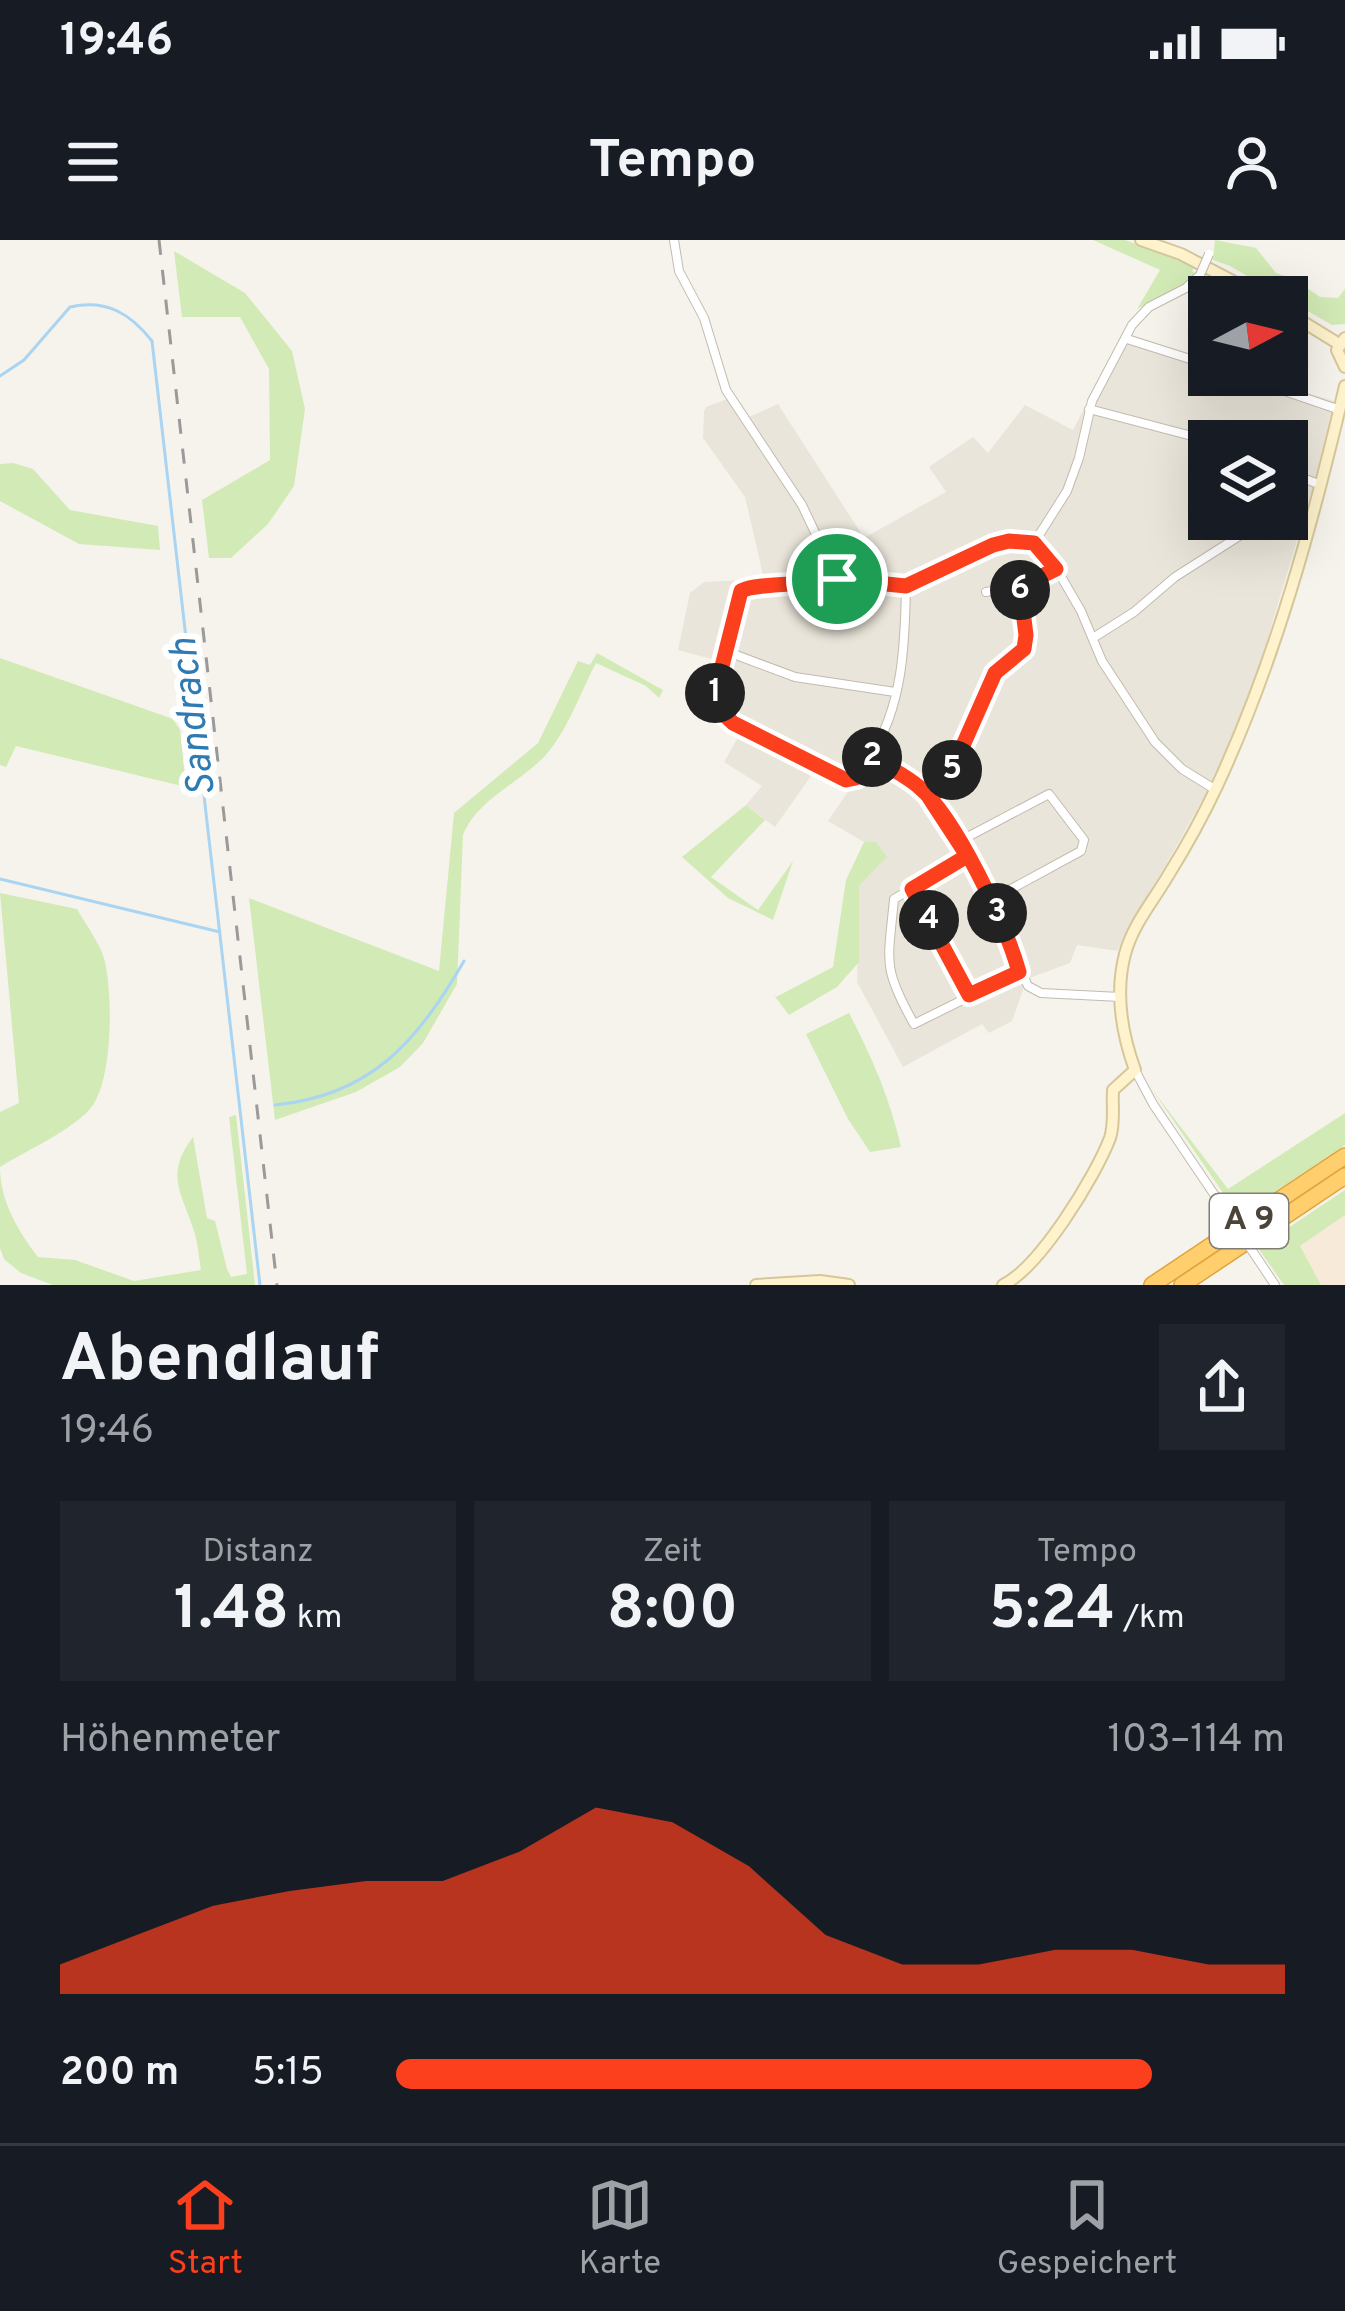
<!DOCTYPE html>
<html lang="de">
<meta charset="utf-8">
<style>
:root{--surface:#171b24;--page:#20242c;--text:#f1f3f6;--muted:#9ea1a6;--line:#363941;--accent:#fc3f1d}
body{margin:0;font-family:Overpass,sans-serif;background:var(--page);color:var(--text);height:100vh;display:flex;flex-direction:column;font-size:45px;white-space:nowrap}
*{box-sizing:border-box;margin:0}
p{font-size:39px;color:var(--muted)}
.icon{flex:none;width:66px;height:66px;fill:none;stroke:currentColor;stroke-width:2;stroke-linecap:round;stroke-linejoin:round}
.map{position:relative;height:1045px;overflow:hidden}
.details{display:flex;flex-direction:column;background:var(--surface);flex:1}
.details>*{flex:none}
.needle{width:78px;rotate:83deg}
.fabs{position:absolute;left:1188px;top:36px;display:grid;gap:24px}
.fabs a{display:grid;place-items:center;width:120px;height:120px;border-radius:0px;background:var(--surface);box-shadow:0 12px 48px #0002;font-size:60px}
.pin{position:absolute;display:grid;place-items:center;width:102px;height:102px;color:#fff;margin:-51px;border:6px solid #fff;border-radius:50%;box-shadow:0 3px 12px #0007}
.km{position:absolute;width:60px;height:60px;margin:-30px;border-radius:50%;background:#222;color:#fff;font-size:33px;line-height:60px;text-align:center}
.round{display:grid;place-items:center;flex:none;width:126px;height:126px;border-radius:0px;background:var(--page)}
.summary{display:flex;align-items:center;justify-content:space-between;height:204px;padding:0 60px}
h1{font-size:66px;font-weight:700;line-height:90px}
.figures{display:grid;grid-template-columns:repeat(3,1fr);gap:18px;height:204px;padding:12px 60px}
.figures div{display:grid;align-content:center;border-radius:0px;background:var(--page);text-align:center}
.figures b{font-size:60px;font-weight:700}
.figures small{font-size:33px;font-weight:400}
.figures p{font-size:33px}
.chart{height:336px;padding:24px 60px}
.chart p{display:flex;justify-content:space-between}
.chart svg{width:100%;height:216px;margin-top:12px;fill:var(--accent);opacity:.7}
ul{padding:0 60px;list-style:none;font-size:39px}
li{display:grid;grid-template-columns:192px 144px 1fr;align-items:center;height:90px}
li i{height:30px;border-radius:15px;background:var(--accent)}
.status{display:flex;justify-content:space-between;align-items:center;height:84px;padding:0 60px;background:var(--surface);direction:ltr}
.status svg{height:33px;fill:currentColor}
header{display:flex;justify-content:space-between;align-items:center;height:156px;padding:0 60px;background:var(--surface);font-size:54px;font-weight:700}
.tab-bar{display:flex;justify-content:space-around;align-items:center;height:168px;border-top:3px solid var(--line);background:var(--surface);font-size:33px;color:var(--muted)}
.tab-bar a{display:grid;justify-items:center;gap:6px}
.tab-bar .current{color:var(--accent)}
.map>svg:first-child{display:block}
.residential{fill:#eae5da;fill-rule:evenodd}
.commercial{fill:#f7ead8}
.green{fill:#d2eab5}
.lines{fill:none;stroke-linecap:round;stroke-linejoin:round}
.stream{stroke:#a9d4f2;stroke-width:3}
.street-casing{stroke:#c2bbae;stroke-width:10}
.secondary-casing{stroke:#d6c79b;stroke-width:14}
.highway-casing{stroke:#e0a43c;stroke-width:18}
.street{stroke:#fff;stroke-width:8}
.secondary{stroke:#fff3cd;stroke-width:10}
.highway{stroke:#ffcf6e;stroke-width:15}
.rail{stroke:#9a9a9a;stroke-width:3;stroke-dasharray:15 15;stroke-linecap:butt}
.street-bridge-casing{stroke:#c2bbae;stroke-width:10;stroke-linecap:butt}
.street-bridge{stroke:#fff;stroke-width:8}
.route-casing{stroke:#fff;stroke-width:24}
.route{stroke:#fc3f1d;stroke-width:15}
.labels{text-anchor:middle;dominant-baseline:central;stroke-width:12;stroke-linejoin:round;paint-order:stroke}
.shield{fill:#fff;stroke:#817c74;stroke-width:3}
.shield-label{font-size:33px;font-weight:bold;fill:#4b4439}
.water-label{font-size:39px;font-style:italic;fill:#2e7ab2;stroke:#fff}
</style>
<div class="status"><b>19:46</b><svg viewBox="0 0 49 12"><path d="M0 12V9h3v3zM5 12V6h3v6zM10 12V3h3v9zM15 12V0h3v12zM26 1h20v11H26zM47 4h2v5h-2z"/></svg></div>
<header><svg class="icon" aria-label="menu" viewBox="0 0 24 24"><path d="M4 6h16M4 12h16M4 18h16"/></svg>Tempo<svg class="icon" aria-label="person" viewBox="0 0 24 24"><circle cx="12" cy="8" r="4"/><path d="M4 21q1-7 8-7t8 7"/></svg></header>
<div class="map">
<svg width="1345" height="1045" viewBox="0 0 1345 1045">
<rect width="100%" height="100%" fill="#f6f3ec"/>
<path class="residential" d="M1123 92 1209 121V135H1249L1334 161 1313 248 1258 430 1216 536 1117 711 1077 705 1070 723 1027 739 1012 781 989 793 982 784 903 827 857 742 859 646 886 618 876 602H864L828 581 849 550 816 529 775 587 746 565 762 546 724 522 741 492 708 456 719 421 678 410 690 353 704 342 764 339 745 257 703 198 704 171 706 167 730 158 749 177 778 164 864 298 946 252 929 227 973 197 988 213 1025 165 1073 190ZM1209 201H1287V279H1209Z"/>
<path class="commercial" d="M1345 975V1045H1321L1300 1006Z"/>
<path class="green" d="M1093 0H1125L1195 26 1192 31 1196 34 1187 45 1137 69 1160 30Z
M1215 0 1256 8 1276 33 1294 39 1320 57 1338 58 1345 49V84L1332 85 1230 26 1213 20Z
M174 11 245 53 292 111 305 169 294 246 268 284 231 318H209L202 260 270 220 269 129 240 77H182Z
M13 223 33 229 70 270 158 286 160 310 79 304 0 261V224Z
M597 413 663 450 659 458 646 446 596 423C580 453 568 490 545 516 519 543 477 560 463 595L457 744 423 803 400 827 356 852 275 880 249 658 439 731 454 573 538 503 578 421 590 425Z
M0 418 173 479 180 490 186 547 16 506 6 527 0 525Z
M746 565 765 580 711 637 758 670 793 621 773 680 728 658 682 617Z
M864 602H876L887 617 859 646V722L837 747 789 775 773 754 776 757 833 727 846 640Z
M0 653 77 669C86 685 99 702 104 718 113 752 113 836 93 865 76 889 25 911 0 927 0 961 18 991 38 1017L75 1020 134 1041 201 1030C199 1018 198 1003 194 991 182 953 164 935 193 897L207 978 215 981 227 1029 231 1037 247 1034 229 877 236 875 255 1045H53L21 1033 4 1019 0 1008V872L19 863Z
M849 773C872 817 890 859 901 907L870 912 848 879 806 794Z
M1151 848 1228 949 1345 873V905L1239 976Z
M1345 950V975L1300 1006 1321 1045H1284L1258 1008Z"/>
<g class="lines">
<path class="stream" d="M0 136 24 120 70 67C106 59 130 73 152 101L260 1045
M0 639 220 692
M275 865C371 856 419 800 464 721"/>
<defs>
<path id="street" d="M674 0 679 31 704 78 726 150 802 265 837 339 906 346 1000 303H1034L1048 314 1081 371 1102 421 1155 502 1182 529 1216 550
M1127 99 1209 125
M1238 135 1340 170
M1089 169 1211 201
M1287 232 1321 245
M1287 261 1302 238
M1034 303 1067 251 1079 218 1092 161 1132 85 1149 67 1186 48 1200 35
M837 339 807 346 744 348 714 461 728 480 846 540 856 538 870 516
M906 346C905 403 903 468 870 516L918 546 930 559 983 644 1028 746 1041 753 1120 757
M986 352 1020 347
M1093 398 1134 372 1175 337 1266 279
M728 412 795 437 895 452
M930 559 949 537 995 433 1024 409 1026 395 1020 347 1056 329
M958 602 1049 554 1084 600 1081 611 991 660
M967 616 894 659C888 723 882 727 914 784L1019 732
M912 649 969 755
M1135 830 1153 864 1224 969
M1259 1021 1275 1045"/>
<path id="secondary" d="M1141 0 1181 14 1263 57
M1287 72 1339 104
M1345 98 1337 110 1345 127
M756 1045 820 1041 849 1045
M1003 1045C1040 1027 1095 937 1110 898 1115 883 1112 866 1113 850L1135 830C1122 794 1115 752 1125 714 1133 684 1154 660 1169 634 1187 605 1203 576 1217 546 1276 419 1313 282 1345 146"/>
<path id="highway" d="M1152 1045 1345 916
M1182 1045 1345 936"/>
</defs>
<use href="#street" class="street-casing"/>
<use href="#secondary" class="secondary-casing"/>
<use href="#highway" class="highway-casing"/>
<use href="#street" class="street"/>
<use href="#secondary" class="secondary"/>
<use href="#highway" class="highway"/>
<path class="rail" d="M159 0 277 1045"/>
<defs>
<path id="street-bridge" d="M1200 35 1209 14
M1224 969 1259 1021"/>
</defs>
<use href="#street-bridge" class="street-bridge-casing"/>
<use href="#street-bridge" class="street-bridge"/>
</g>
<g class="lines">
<defs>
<path id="route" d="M837 339C810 346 758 342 741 351L715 454 716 467 733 483 846 540 856 538 870 516C886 526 905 535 919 547 956 578 1006 685 1019 732L969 755 912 649 967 616 964 611 930 559 949 537 995 433 1024 409 1026 395 1020 347 1056 329 1034 303 1009 301 993 305 906 346 837 339"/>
</defs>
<use href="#route" class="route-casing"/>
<use href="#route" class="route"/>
</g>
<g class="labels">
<rect class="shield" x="1210" y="954" width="78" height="54" rx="9"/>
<g class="shield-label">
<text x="1249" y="981">A 9</text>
</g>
<g class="water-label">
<text transform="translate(195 477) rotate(-97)">Sandrach</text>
</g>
</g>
</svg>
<div class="fabs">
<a><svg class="needle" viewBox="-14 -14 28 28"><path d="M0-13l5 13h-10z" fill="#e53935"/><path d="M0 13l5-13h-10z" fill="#9ea1a6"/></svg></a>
<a><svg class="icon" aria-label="layers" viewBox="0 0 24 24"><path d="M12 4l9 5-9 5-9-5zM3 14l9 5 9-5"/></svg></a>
</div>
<div class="pin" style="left:837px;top:339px;background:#1e9e55"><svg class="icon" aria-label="arrive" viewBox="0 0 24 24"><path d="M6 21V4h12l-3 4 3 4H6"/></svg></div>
<b class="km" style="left:715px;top:453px">1</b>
<b class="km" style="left:872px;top:517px">2</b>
<b class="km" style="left:997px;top:673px">3</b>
<b class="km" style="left:929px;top:680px">4</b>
<b class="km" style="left:952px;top:530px">5</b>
<b class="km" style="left:1020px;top:350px">6</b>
</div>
<section class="details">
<div class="summary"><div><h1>Abendlauf</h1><p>19:46</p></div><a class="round"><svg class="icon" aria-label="share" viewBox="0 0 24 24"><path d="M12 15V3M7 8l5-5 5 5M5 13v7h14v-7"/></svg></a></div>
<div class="figures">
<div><p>Distanz</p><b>1.48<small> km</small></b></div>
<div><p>Zeit</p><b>8:00</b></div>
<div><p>Tempo</p><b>5:24<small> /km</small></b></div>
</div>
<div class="chart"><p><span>Höhenmeter</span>103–114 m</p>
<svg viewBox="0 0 160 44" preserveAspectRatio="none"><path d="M0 44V38L10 32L20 26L30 23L40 21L50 21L60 15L70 6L80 9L90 18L100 32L110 38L120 38L130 35L140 35L150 38L160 38V44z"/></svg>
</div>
<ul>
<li><b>200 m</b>5:15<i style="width:85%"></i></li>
</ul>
</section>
<nav class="tab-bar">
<a class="current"><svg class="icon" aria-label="home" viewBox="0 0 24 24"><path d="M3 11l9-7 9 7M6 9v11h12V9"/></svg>Start</a>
<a><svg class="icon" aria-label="map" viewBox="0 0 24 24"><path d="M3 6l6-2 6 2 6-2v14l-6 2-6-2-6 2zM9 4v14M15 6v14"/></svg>Karte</a>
<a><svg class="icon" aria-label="saved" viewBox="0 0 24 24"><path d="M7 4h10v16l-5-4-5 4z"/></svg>Gespeichert</a>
</nav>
